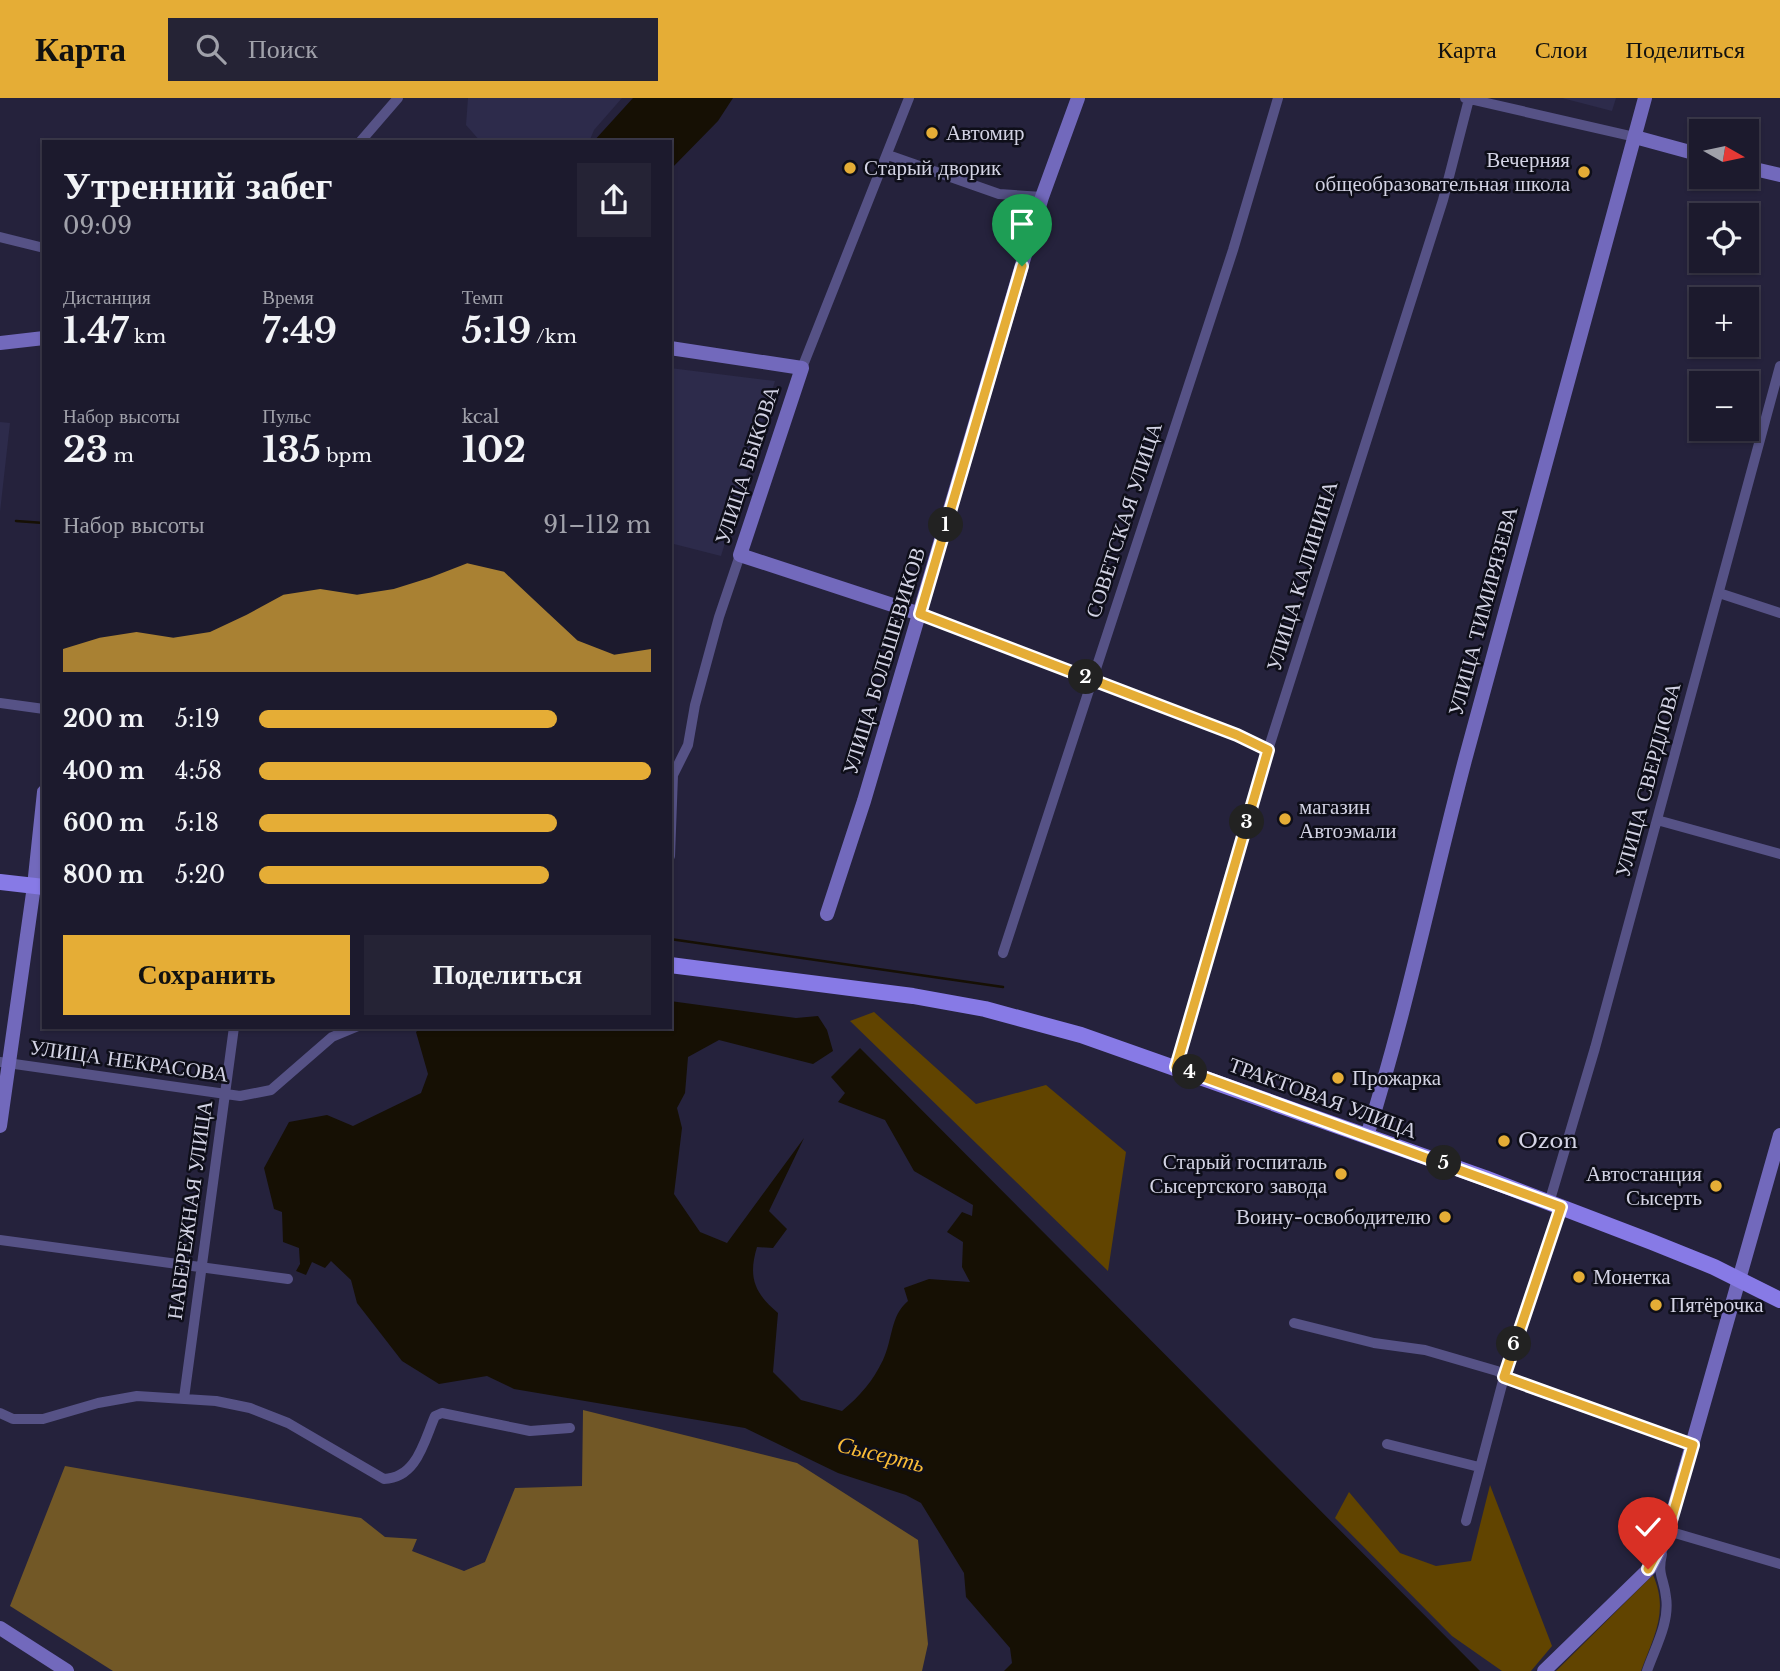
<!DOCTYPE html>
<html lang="ru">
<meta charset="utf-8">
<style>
:root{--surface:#1c1a2d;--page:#252335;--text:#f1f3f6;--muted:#a0a1aa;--line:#3a3849;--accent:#e5ad36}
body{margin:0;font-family:"Libre Baskerville",serif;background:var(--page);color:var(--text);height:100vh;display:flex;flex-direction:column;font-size:26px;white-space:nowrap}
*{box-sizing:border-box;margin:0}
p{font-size:23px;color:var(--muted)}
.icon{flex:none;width:38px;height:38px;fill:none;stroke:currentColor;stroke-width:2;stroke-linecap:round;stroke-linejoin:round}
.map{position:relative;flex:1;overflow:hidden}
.side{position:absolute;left:42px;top:42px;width:630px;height:889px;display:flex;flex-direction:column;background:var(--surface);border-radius:0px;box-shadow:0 2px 5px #0004,0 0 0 2px var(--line)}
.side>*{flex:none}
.needle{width:46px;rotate:99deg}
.fabs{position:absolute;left:1689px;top:21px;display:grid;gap:14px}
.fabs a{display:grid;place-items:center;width:70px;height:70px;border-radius:0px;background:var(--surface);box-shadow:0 2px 5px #0004,0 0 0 2px var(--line);font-size:35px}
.pin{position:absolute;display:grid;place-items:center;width:60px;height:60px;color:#fff;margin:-72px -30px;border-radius:50% 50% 50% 0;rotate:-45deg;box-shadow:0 0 7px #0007}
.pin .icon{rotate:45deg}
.km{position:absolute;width:35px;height:35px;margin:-18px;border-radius:50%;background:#222;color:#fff;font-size:19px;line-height:35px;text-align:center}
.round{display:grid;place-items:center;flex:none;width:74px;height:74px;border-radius:0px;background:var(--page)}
.overview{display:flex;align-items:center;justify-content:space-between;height:119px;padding:0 21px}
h1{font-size:38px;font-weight:700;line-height:52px}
.metrics{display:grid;grid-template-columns:repeat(3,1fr);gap:10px;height:119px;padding:7px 21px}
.metrics div{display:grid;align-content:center}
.metrics b{font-size:35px;font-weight:700}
.metrics small{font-size:19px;font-weight:400}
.metrics p{font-size:19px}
.chart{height:196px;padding:14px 21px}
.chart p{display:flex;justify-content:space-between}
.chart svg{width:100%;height:126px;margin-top:7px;fill:var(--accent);opacity:.7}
.button{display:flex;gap:14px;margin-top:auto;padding:14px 21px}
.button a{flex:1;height:80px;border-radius:0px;background:var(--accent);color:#111;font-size:28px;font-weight:700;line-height:80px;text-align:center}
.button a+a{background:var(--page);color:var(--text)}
ul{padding:0 21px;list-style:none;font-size:23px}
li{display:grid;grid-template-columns:112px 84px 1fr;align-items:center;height:52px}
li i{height:18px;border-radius:9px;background:var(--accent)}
header{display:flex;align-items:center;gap:42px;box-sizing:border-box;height:98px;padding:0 35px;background:var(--accent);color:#111}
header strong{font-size:33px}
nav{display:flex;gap:38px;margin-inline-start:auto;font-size:24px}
.search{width:490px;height:63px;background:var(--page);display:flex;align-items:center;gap:18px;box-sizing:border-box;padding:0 24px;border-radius:0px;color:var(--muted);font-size:26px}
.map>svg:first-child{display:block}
.built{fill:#2d2b4b}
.green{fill:#614400}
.forest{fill:#725826}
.water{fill:#161004}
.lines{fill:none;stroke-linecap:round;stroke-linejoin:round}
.stream{stroke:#161004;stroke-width:2.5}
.street{stroke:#565286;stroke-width:10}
.secondary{stroke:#7269bc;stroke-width:14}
.primary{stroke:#877ae6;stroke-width:16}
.route-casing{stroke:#fff;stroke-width:14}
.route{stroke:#e5ad36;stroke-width:9}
.poi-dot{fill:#e5ad36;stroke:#0e0e19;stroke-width:2.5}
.labels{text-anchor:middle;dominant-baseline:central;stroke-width:5;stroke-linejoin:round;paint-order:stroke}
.poi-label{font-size:21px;fill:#d3d3e4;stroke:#0e0e19;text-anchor:start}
.street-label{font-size:21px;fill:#d3d3e4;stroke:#0e0e19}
.water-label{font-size:23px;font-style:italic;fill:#fabc37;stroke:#0e0e19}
</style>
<header>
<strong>Карта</strong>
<div class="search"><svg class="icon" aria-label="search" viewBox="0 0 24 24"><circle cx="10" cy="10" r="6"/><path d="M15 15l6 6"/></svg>Поиск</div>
<nav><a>Карта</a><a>Слои</a><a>Поделиться</a></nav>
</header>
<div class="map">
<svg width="1780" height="1573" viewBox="0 0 1780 1573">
<rect width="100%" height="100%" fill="#25223c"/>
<path class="built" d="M468 0H622L594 32 589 44H481L466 27Z
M1562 0H1616L1612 13Z
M670 270 775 283 721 458 670 445Z
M0 324 10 325 0 414Z"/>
<path class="green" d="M874 914 976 1006 1046 987 1126 1054 1108 1173 850 923Z
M1490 1387 1552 1548 1531 1573H1502L1452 1538 1335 1420 1349 1394 1400 1455 1436 1468 1471 1463Z
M1653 1477C1669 1513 1654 1538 1641 1573H1556Z"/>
<path class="forest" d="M583 1312 797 1365 918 1442 928 1546 922 1573H113L10 1508 65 1368 361 1420 385 1439 417 1441 412 1453 464 1473 485 1464 515 1390 582 1388Z"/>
<path class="water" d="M633 0H733L718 23 670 72V44H593Z
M670 903 796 920 818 918 827 932 833 953 813 966 719 942 688 959 685 995 677 1010 682 1030 674 1096 700 1134 727 1145 804 1040 769 1113 787 1131 773 1150 757 1149C748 1179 754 1195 778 1215L773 1274 801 1302 842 1313C860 1298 873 1283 883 1262 893 1241 890 1218 908 1203L904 1190 929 1181 970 1184 962 1169 963 1144 947 1134 962 1114 972 1118 973 1107 914 1073 885 1022 838 1004 845 995 831 979 860 950 1480 1573H1004L1012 1565 1010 1550 966 1499 964 1475 921 1405 906 1397 838 1375 745 1330 514 1291 487 1278 439 1286 402 1263 357 1205 351 1182 331 1163 325 1170 312 1164 306 1177 296 1173 300 1166 299 1150 283 1144 282 1114 274 1111 264 1070 289 1024 327 1017 353 1028 421 995 428 976 416 934 421 929H670Z"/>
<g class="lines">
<path class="stream" d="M16 423 44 425
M670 841 1003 889"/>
<path class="street" d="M1465 0 1635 39
M360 44 398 0
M888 57 999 96 1042 99
M0 139 44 150
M802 270 909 0
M1719 495 1780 515
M920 516 1237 637 1268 652
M0 605 44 611
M1657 722 1780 756
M670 758 673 677 688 647 695 607 719 519 740 457
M1003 855 1233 152 1278 0
M0 964 240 998 271 992 332 939 356 929
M1176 969 1268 652 1443 102 1469 1
M1549 1105 1595 950 1780 268
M0 1142 288 1181
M1294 1225 1374 1245 1425 1252 1497 1273 1518 1286 1693 1347
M184 1300 234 929
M0 1315 13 1321H43L98 1305 137 1298 216 1303 250 1310 288 1325 384 1381C417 1380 424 1343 435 1318L442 1315 530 1333 570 1330
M1387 1346 1479 1369
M1466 1423 1504 1279 1561 1109
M1668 1433 1780 1466
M1647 1573C1655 1550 1670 1524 1666 1499 1664 1480 1657 1477 1662 1456"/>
<path class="secondary" d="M1635 39 1701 57
M1746 69 1780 77
M0 245 44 240
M670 250 802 270 740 457 920 516
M827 816 864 703 1042 99 1078 0
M0 1028 34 788 44 694
M1367 1038C1406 915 1432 787 1465 662 1524 441 1586 221 1645 0
M0 1530 67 1573
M1544 1573 1649 1471 1665 1442 1780 1037"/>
<path class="primary" d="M0 784 44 789
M670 867 913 898 985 911 1081 937 1485 1080 1652 1144 1714 1169 1780 1202"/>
</g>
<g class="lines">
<defs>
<path id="route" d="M1022 168 920 516 1237 637 1268 652 1176 969 1561 1109 1504 1279 1693 1347 1668 1433 1648 1471"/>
</defs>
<use href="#route" class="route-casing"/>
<use href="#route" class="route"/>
</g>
<g class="poi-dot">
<circle cx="932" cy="35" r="7"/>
<circle cx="850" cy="70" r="7"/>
<circle cx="1584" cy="74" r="7"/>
<circle cx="1285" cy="721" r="7"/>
<circle cx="1338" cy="980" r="7"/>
<circle cx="1504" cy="1043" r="7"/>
<circle cx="1341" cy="1076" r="7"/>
<circle cx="1716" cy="1088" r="7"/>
<circle cx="1445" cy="1119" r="7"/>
<circle cx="1579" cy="1179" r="7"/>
<circle cx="1656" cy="1207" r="7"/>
</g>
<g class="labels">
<g class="poi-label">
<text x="946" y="35">Автомир</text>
<text x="1570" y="62" text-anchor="end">Вечерняя<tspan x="1570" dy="24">общеобразовательная школа</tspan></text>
<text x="864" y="70">Старый дворик</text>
<text x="1299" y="709">магазин<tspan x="1299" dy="24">Автоэмали</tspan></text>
<text x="1352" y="980">Прожарка</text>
<text x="1518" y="1043">Ozon</text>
<text x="1327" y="1064" text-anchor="end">Старый госпиталь<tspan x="1327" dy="24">Сысертского завода</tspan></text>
<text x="1702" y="1076" text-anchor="end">Автостанция<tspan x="1702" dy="24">Сысерть</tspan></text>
<text x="1431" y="1119" text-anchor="end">Воину-освободителю</text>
<text x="1593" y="1179">Монетка</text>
<text x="1670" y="1207">Пятёрочка</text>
</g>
<g class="street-label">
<text transform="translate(747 367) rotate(-72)">УЛИЦА БЫКОВА</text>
<text transform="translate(1124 422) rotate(-72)">СОВЕТСКАЯ УЛИЦА</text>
<text transform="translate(1302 478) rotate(-73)">УЛИЦА КАЛИНИНА</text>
<text transform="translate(1483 513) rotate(-75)">УЛИЦА ТИМИРЯЗЕВА</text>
<text transform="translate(884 563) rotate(-73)">УЛИЦА БОЛЬШЕВИКОВ</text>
<text transform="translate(1648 682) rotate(-75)">УЛИЦА СВЕРДЛОВА</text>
<text transform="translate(129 963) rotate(8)">УЛИЦА НЕКРАСОВА</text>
<text transform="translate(1323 1000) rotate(20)">ТРАКТОВАЯ УЛИЦА</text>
<text transform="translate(190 1112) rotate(-82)">НАБЕРЕЖНАЯ УЛИЦА</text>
</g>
<g class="water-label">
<text transform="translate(881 1356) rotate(14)">Сысерть</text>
</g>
</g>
</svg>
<div class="fabs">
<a><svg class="needle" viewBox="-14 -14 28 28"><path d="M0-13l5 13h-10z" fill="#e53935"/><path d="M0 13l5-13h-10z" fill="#a0a1aa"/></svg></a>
<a><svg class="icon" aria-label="locate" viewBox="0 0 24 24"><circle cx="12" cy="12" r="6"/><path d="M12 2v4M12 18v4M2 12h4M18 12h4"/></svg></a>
<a>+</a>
<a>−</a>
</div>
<div class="pin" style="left:1022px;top:168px;background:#1e9e55"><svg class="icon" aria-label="arrive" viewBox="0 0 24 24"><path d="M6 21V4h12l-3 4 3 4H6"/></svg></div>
<div class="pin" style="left:1648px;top:1471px;background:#d93025"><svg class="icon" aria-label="check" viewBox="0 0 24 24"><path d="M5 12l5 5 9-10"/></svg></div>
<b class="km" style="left:946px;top:427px">1</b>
<b class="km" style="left:1086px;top:579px">2</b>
<b class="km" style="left:1247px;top:724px">3</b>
<b class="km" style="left:1190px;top:974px">4</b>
<b class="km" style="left:1444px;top:1065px">5</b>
<b class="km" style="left:1514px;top:1246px">6</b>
<section class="side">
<div class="overview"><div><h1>Утренний забег</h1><p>09:09</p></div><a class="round"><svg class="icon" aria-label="share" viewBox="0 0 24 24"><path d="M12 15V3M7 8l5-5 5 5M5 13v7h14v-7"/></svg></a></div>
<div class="metrics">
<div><p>Дистанция</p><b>1.47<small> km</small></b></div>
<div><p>Время</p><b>7:49</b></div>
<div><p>Темп</p><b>5:19<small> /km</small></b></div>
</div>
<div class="metrics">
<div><p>Набор высоты</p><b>23<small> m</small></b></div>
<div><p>Пульс</p><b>135<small> bpm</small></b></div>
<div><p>kcal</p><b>102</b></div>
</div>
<div class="chart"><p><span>Набор высоты</span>91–112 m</p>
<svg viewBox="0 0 160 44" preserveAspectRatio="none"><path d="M0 44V36L10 32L20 30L30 32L40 30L50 24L60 17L70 15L80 17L90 15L100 11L110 6L120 9L130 21L140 33L150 38L160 36V44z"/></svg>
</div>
<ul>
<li><b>200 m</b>5:19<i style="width:76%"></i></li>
<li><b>400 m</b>4:58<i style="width:100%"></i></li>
<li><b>600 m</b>5:18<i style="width:76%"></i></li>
<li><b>800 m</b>5:20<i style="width:74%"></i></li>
</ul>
<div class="button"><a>Сохранить</a><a>Поделиться</a></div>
</section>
</div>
